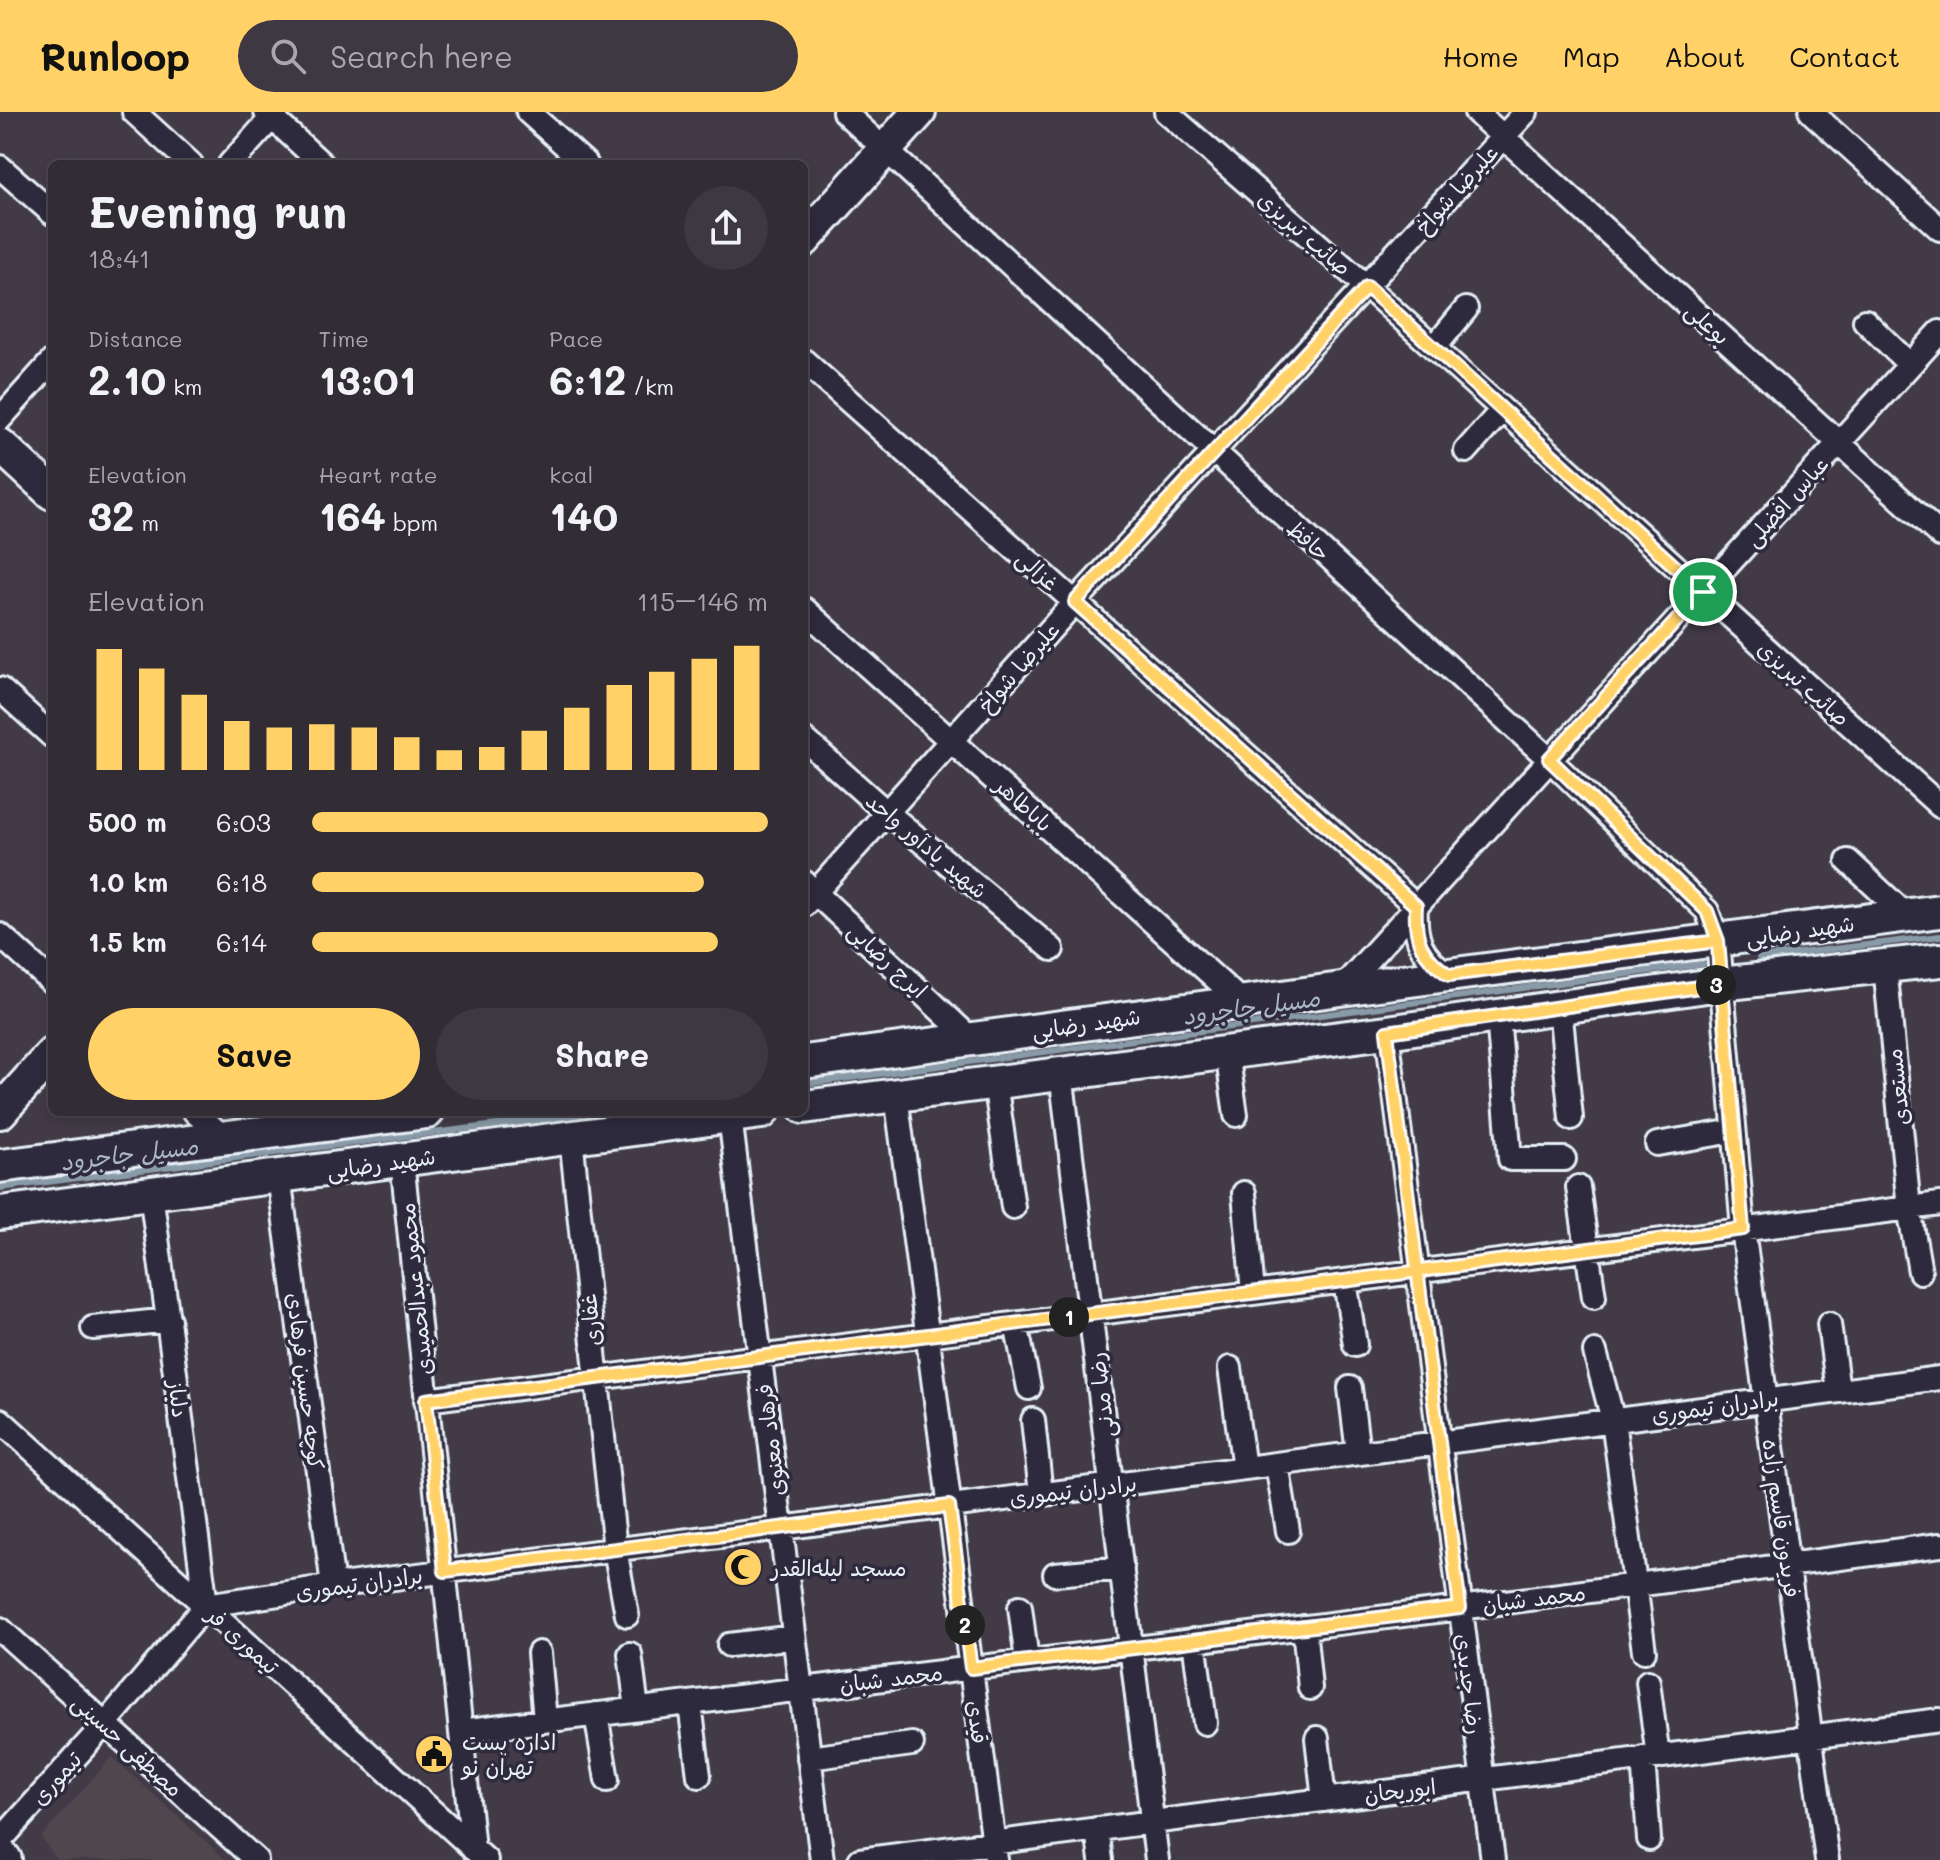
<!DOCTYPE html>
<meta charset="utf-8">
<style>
:root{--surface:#322c35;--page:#3d3841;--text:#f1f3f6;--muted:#a8a7ad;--line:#4d4850;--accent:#ffd166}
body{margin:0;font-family:Mali,"Playpen Sans Arabic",sans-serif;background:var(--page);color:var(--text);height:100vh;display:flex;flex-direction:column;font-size:30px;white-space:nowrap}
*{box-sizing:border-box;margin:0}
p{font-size:26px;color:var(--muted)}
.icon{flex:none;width:44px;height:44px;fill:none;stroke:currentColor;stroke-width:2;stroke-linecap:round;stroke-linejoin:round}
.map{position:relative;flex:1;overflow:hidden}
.details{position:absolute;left:48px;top:48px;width:760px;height:956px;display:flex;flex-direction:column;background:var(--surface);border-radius:12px;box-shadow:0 4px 12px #0003,0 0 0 2px var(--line)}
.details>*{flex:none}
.pin{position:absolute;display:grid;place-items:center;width:68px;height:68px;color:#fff;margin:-34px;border:4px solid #fff;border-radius:50%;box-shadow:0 2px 8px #0007}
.km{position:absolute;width:40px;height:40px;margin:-20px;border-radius:50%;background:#222;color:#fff;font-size:22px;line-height:40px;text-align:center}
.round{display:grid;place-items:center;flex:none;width:84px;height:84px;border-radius:42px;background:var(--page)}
.headline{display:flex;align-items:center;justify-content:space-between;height:136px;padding:0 40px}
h1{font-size:44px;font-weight:800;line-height:60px}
.figures{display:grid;grid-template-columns:repeat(3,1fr);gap:12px;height:136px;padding:8px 40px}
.figures div{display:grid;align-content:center}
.figures b{font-size:40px;font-weight:800}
.figures small{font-size:22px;font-weight:400}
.figures p{font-size:22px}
.chart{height:224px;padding:16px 40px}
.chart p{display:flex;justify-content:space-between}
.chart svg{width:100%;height:144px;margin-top:8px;stroke:var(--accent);stroke-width:6}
.cta{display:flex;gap:16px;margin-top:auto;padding:16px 40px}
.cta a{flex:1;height:92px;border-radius:48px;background:var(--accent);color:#111;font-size:32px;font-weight:800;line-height:92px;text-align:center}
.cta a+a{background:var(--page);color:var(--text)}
ul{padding:0 40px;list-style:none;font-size:26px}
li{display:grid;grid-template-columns:128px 96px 1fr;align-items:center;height:60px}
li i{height:20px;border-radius:10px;background:var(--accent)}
header{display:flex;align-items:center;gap:48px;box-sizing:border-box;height:112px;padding:0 40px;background:var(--accent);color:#111}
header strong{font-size:38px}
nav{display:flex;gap:44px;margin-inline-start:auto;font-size:28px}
.search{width:560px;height:72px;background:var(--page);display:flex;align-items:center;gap:20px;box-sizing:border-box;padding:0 28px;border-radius:44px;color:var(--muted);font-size:30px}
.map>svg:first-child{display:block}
.built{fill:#50474e}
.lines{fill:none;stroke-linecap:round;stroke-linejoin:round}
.stream{stroke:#899ba9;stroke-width:6}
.street-casing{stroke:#e8f1f8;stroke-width:28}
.secondary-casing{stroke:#e8f1f8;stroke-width:38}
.primary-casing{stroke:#e8f1f8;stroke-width:42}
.street{stroke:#2f2a3d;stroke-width:22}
.secondary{stroke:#2f2a3d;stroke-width:32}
.primary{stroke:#2f2a3d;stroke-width:36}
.route-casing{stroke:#fff;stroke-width:16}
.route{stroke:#ffd166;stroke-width:10}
.labels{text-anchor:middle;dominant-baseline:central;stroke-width:7;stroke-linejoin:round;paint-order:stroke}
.street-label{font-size:22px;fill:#e8f1f8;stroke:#2f2a3d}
.poi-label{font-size:22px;fill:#e8f1f8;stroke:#2f2a3d;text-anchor:start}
.water-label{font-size:24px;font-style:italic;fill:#a9b8c3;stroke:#2f2a3d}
</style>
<header>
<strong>Runloop</strong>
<div class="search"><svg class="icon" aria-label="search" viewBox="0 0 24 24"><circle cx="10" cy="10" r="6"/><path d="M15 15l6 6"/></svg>Search here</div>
<nav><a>Home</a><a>Map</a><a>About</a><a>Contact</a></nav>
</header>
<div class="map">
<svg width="1940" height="1748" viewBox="0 0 1940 1748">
<rect width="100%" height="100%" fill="#423b47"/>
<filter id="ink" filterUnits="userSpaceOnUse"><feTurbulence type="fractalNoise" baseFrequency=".0125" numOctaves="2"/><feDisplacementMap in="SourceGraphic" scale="16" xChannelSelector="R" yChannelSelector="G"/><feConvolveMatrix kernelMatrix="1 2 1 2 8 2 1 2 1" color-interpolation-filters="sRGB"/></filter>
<g filter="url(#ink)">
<path class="built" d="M112 1645 226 1748H57L41 1725Z"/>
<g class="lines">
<path class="stream" d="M1759 846 1940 824
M804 972 1703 852
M0 1076 597 1000"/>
<defs>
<path id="street" d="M134 0 191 52
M266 0 322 52
M528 0 586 52
M844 0 871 25
M1166 0 1367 175 1940 694
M1476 0 1940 423
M1811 0 1940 117
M886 38 1549 647 1707 799 1718 829 1743 1117 1827 1748
M230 52 277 0
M0 55 52 101
M1865 209 1910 253
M1434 236 1466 197
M804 249 1416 794C1414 828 1421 844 1449 863
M0 307 52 249
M1466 339 1502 298
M804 497 1242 890
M0 577 52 624
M804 627 886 700 1052 837
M1848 749 1907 804
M804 770 971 927
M804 793 1075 490 1526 0
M0 823 52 870
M1885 854 1909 1096 1920 1160
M1341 877 1940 220
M1560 895 1571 1006
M1498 904 1510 1047H1564
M1387 920 1493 1748
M1227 940 1236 1003
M1061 961 1157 1748
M995 970 1013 1095
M896 983 996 1748
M195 1000 224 1026
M730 1004 822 1748
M571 1025 615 1437 627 1503
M1657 1032 1734 1019
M402 1048 473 1737
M279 1064 333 1474
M1578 1075 1594 1185
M151 1081 206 1493
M1244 1081 1253 1181
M1345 1169 1355 1233
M1016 1212 1029 1276
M1829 1212 1838 1279
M93 1216 169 1208
M1595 1240 1613 1308 1644 1539
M1230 1256 1244 1356
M1350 1276 1358 1341
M426 1288 1940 1092
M0 1308 486 1748
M1033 1308 1041 1382
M1277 1352 1288 1419
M1055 1462 1122 1456
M206 1493 333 1474 1940 1266
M1020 1495 1027 1549
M1304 1515 1310 1576
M0 1517 256 1748
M1194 1528 1205 1611
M729 1533 794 1525
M539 1541 545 1608
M630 1542 637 1597
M1648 1570 1658 1645
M690 1592 699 1664
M596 1602 607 1668
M461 1619 1460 1496 1940 1433
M1317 1626 1324 1688
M809 1646 912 1632
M1643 1646 1649 1727
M1097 1717 1101 1748
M0 1729 105 1612 206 1493
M860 1748 1940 1608"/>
<path id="secondary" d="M804 128 919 0
M0 333 52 381
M804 950 1341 877 1940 799
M804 995 1387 920 1720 872 1940 848
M0 1000 52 942
M0 1054 427 1000
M0 1101 762 1000"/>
<path id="primary" d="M0 1745 3 1748"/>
</defs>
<use href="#street" class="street-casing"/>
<use href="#secondary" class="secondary-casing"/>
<use href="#primary" class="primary-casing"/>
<use href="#street" class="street"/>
<use href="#secondary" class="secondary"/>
<use href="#primary" class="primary"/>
</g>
</g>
<g class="lines" filter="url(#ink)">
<defs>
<path id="route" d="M1703 480 1549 647 1707 799 1718 829 1743 1117C1304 1175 865 1231 426 1288L445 1459 949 1394 971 1556 1460 1496C1436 1304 1411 1112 1387 920L1720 872 1718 829 1449 863C1421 844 1414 828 1416 794L1075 490 1367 175 1703 480"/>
</defs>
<use href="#route" class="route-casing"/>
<use href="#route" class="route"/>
</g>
<defs>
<symbol id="mosque-disc" viewBox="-11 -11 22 22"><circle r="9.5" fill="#ffd166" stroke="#2f2a3d"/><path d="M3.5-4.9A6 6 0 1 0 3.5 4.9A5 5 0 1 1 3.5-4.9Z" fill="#111"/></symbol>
<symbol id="civic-disc" viewBox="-11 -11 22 22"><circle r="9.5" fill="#ffd166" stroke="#2f2a3d"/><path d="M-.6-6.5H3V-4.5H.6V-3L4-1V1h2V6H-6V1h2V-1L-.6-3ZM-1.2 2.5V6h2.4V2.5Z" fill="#111"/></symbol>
</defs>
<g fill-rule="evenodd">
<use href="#mosque-disc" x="721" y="1433" width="44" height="44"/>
<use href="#civic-disc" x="412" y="1620" width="44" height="44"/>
</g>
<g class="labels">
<g class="street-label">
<text transform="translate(1456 77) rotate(-48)">علیرضا شواخ</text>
<text transform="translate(1305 121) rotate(41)">صائب تبریزی</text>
<text transform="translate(1708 211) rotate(42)">بوعلی</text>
<text transform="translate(1786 389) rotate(-48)">عباس افضلی</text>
<text transform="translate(1309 428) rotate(42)">حافظ</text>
<text transform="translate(1038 458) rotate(42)">غزالی</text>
<text transform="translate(1018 555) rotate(-49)">علیرضا شواخ</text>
<text transform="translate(1804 571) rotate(42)">صائب تبریزی</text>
<text transform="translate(1024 692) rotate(42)">باباطاهر</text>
<text transform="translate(927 733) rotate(40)">شهید یادآور واحد</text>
<text transform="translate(1800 818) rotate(-8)">شهید رضایی</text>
<text transform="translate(888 848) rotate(43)">ایرج رضایی</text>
<text transform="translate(1086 911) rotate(-8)">شهید رضایی</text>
<text transform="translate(1897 975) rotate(-96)">مستعدی</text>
<text transform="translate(381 1051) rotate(-8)">شهید رضایی</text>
<text transform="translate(415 1177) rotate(-96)">محمود عبدالحمیدی</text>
<text transform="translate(590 1208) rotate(-96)">غفاری</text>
<text transform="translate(306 1269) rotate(83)">کوچه حسین فرهادی</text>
<text transform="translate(1101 1283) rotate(-97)">رضا مدنی</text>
<text transform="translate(179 1287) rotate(83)">دلباز</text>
<text transform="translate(1715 1294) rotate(-8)">برادران تیموری</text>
<text transform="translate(770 1328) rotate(-97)">فرهاد معنوی</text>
<text transform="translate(1073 1378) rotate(-7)">برادران تیموری</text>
<text transform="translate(1782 1406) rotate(82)">فریدون قاسم زاده</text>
<text transform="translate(359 1471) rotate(-8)">برادران تیموری</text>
<text transform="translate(1534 1486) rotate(-7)">محمد شبان</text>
<text transform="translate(243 1528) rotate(42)">تیموری فر</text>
<text transform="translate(891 1566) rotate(-7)">محمد شبان</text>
<text transform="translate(1470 1572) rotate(83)">رضا جدیدی</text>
<text transform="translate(978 1610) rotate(83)">قیدی</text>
<text transform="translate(128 1633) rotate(42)">مصطفی حسینی</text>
<text transform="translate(56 1666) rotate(-48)">تیموری</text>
<text transform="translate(1400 1678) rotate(-7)">ابوریحان</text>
</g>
<g class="poi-label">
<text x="771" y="1455">مسجد لیله‌القدر</text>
<text x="462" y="1629">اداره پست<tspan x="462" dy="25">تهران نو</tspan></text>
</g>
<g class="water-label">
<text transform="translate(1251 894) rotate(-8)">مسیل جاجرود</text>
<text transform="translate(129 1041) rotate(-7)">مسیل جاجرود</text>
</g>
</g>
</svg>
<div class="pin" style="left:1703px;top:480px;background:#1e9e55"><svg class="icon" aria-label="arrive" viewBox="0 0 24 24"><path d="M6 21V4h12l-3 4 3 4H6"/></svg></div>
<b class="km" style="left:1069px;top:1205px">1</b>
<b class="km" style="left:965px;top:1513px">2</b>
<b class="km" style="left:1716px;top:873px">3</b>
<section class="details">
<div class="headline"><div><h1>Evening run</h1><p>18:41</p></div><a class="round"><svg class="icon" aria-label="share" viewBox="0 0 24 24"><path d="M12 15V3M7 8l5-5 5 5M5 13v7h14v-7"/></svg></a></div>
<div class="figures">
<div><p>Distance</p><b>2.10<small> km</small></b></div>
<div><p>Time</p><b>13:01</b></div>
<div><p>Pace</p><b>6:12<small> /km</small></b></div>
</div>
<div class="figures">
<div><p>Elevation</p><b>32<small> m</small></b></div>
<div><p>Heart rate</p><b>164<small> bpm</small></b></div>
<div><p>kcal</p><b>140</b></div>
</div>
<div class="chart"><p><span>Elevation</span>115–146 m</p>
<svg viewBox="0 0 160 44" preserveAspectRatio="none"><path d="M5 44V7M15 44V13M25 44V21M35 44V29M45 44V31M55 44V30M65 44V31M75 44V34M85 44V38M95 44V37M105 44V32M115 44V25M125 44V18M135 44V14M145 44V10M155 44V6"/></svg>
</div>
<ul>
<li><b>500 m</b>6:03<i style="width:100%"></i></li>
<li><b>1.0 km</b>6:18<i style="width:86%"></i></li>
<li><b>1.5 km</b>6:14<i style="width:89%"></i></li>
</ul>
<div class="cta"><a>Save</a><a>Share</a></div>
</section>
</div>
